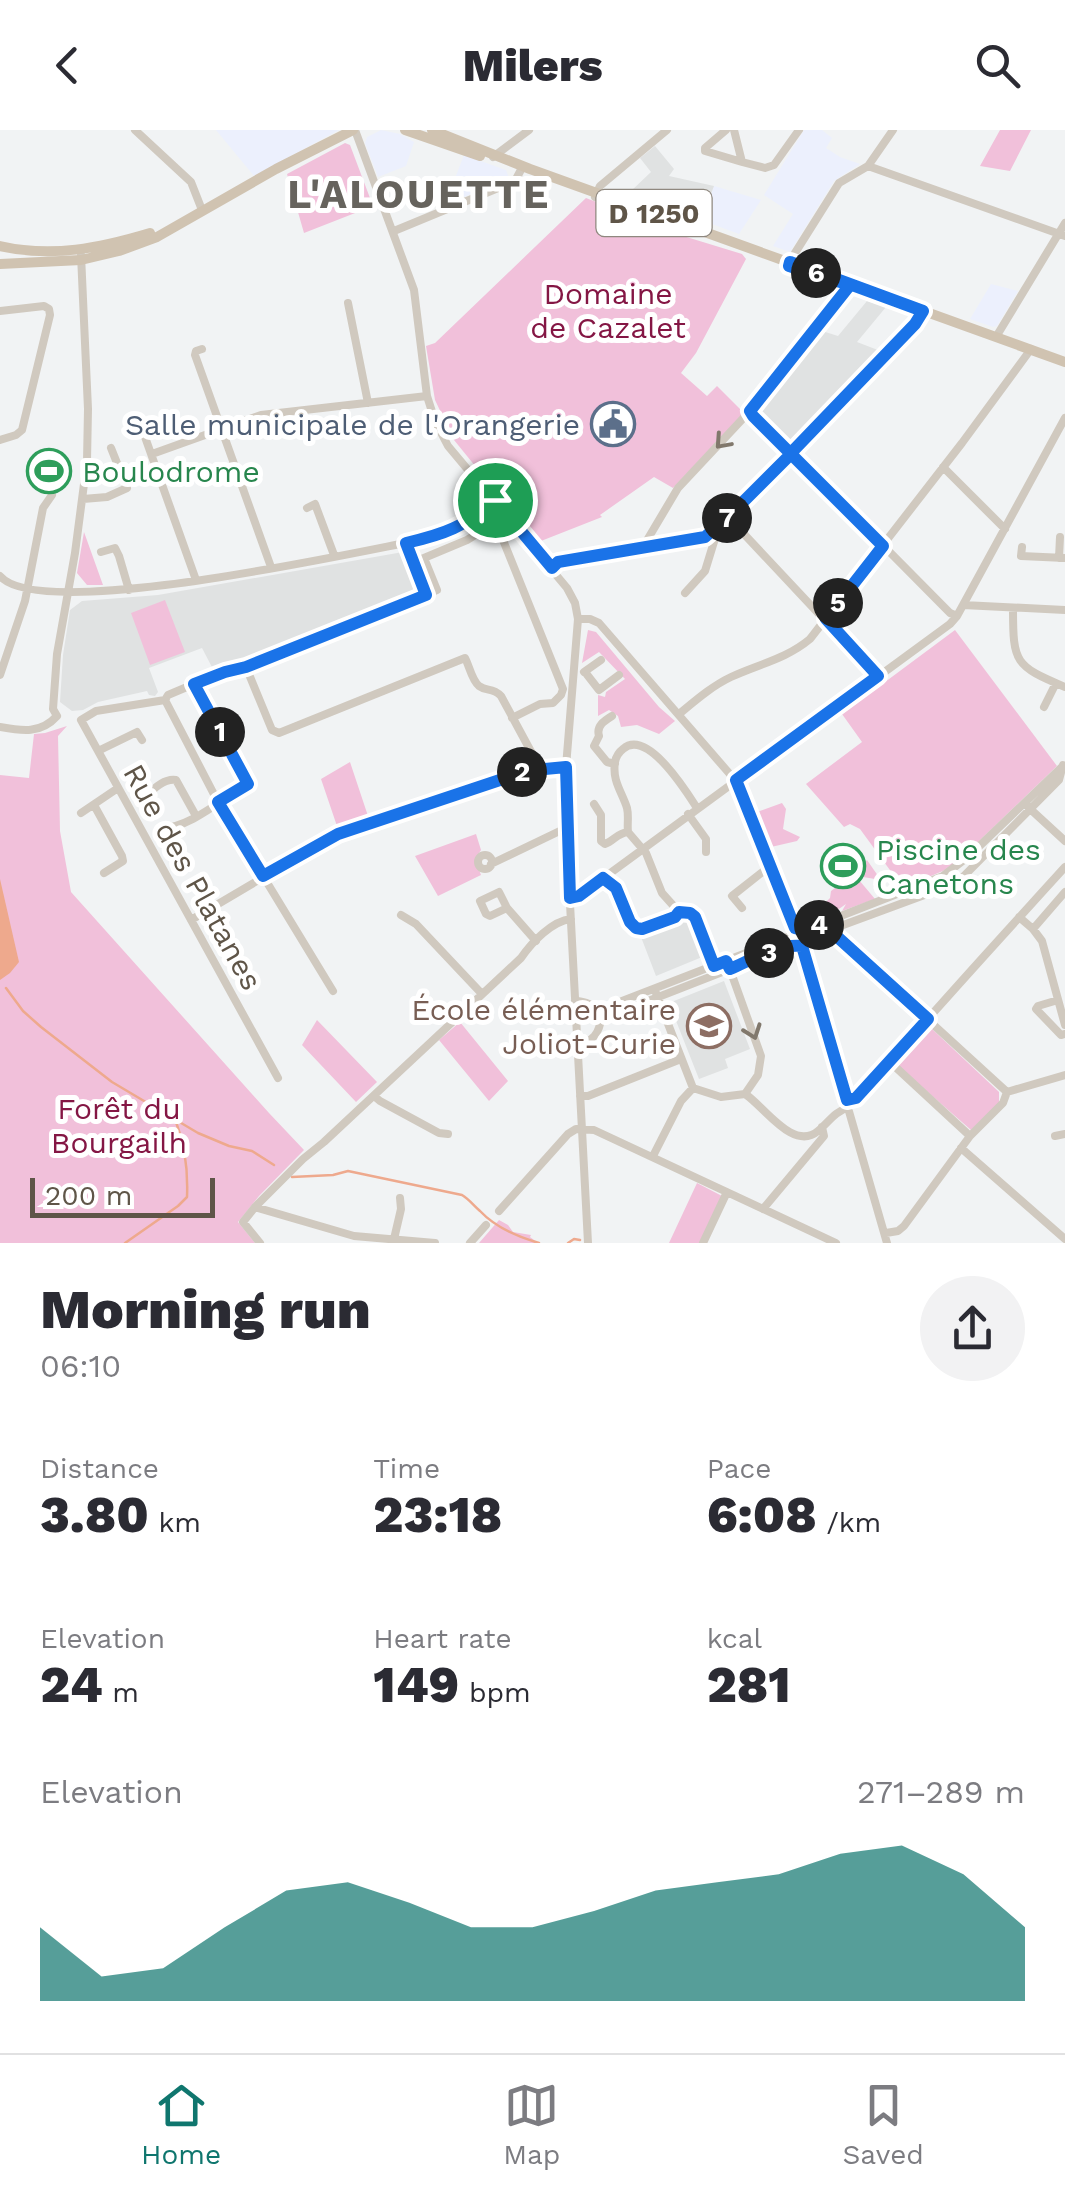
<!DOCTYPE html>
<meta charset="utf-8">
<style>
:root{--surface:#fff;--page:#f2f2f3;--text:#2b2b33;--muted:#7c7c81;--line:#e1e1e2;--accent:#0f766e}
body{margin:0;font-family:"Work Sans",sans-serif;background:var(--page);color:var(--text);height:100vh;display:flex;flex-direction:column;font-size:38px;white-space:nowrap}
*{box-sizing:border-box;margin:0}
p{font-size:32px;color:var(--muted)}
.icon{flex:none;width:55px;height:55px;fill:none;stroke:currentColor;stroke-width:2;stroke-linecap:round;stroke-linejoin:round}
.map{position:relative;height:1113px;overflow:hidden}
.drawer{display:flex;flex-direction:column;background:var(--surface);flex:1}
.drawer>*{flex:none}
.scale{position:absolute;left:30px;bottom:25px;width:185px;box-sizing:border-box;padding-left:10px;border:5px solid #5f5548;border-top:0;font-size:28px;line-height:35px;white-space:nowrap;color:#5f5548;-webkit-text-stroke:8px #fff;paint-order:stroke}
.pin{position:absolute;display:grid;place-items:center;width:85px;height:85px;color:#fff;margin:-42px;border:5px solid #fff;border-radius:50%;box-shadow:0 2px 10px #0007}
.km{position:absolute;width:50px;height:50px;margin:-25px;border-radius:50%;background:#222;color:#fff;font-size:28px;line-height:50px;text-align:center}
.round{display:grid;place-items:center;flex:none;width:105px;height:105px;border-radius:52px;background:var(--page)}
.head{display:flex;align-items:center;justify-content:space-between;height:170px;padding:0 40px}
h1{font-size:55px;font-weight:800;line-height:75px}
.figures{display:grid;grid-template-columns:repeat(3,1fr);gap:15px;height:170px;padding:10px 40px}
.figures div{display:grid;align-content:center}
.figures b{font-size:50px;font-weight:800}
.figures small{font-size:28px;font-weight:400}
.figures p{font-size:28px}
.chart{height:280px;padding:20px 40px}
.chart p{display:flex;justify-content:space-between}
.chart svg{width:100%;height:180px;margin-top:10px;fill:var(--accent);opacity:.7}
header{display:flex;justify-content:space-between;align-items:center;height:130px;padding:0 40px;background:var(--surface);font-size:45px;font-weight:800}
.tabs{display:flex;justify-content:space-around;align-items:center;height:140px;border-top:2px solid var(--line);background:var(--surface);font-size:28px;color:var(--muted)}
.tabs a{display:grid;justify-items:center;gap:5px}
.tabs .selected{color:var(--accent)}
.map>svg:first-child{display:block}
.commercial{fill:#ecf0fd}
.education{fill:#e0e2e2}
.green{fill:#f1c0da}
.water{fill:#eea98d}
.lines{fill:none;stroke-linecap:round;stroke-linejoin:round}
.stream{stroke:#eea98d;stroke-width:2.5}
.minor{stroke:#d0c9bf;stroke-width:8}
.major{stroke:#d0c3b1;stroke-width:10}
.oneway{stroke:#81786c}
.route-casing{stroke:#fff;stroke-width:20}
.route{stroke:#1a73e8;stroke-width:12}
.labels{text-anchor:middle;dominant-baseline:central;stroke-width:10;stroke-linejoin:round;paint-order:stroke}
.shield{fill:#fff;stroke:#8f887f;stroke-width:2.5}
.shield-label{font-size:28px;font-weight:bold;fill:#5f5548}
.park-label{font-size:30px;fill:#841644;stroke:#fff}
.service-label{font-size:30px;fill:#4e5e75;stroke:#fff;text-anchor:end}
.leisure-label{font-size:30px;fill:#27864d;stroke:#fff;text-anchor:start}
.street-label{font-size:30px;fill:#5f5548;stroke:#fff}
.education-label{font-size:30px;fill:#785e54;stroke:#fff;text-anchor:end}
.district-label{font-size:40px;font-weight:bold;letter-spacing:2.5px;fill:#66635d;stroke:#fff}
</style>
<header><svg class="icon" aria-label="back" viewBox="0 0 24 24"><path d="M15 5l-7 7 7 7"/></svg>Milers<svg class="icon" aria-label="search" viewBox="0 0 24 24"><circle cx="10" cy="10" r="6"/><path d="M15 15l6 6"/></svg></header>
<div class="map">
<svg width="1065" height="1113" viewBox="0 0 1065 1113">
<rect width="100%" height="100%" fill="#f1f3f4"/>
<path class="commercial" d="M216 0H339L254 46Z
M381 0 400 4 414 12 406 36 378 47 365 13 367 7Z
M804 0H822L832 8 826 18 840 27 860 34 834 51 790 122 773 116 793 84 764 65Z
M464 25 506 40 509 48 464 67 461 60 452 56Z
M714 56 761 70 739 104 701 90Z
M991 154 1018 161 997 196 993 197 970 189Z"/>
<path class="education" d="M655 16 674 39 669 46 714 56 701 90 630 62 651 42 640 28Z
M867 171 886 177 857 212 883 222 790 317 755 282 819 200 838 206Z
M403 422 419 463 255 530 214 541 202 518 149 538 158 562 155 566 149 565 147 561 98 572 83 580 72 581 60 572 63 525 70 480 82 471 158 465Z
M692 787 707 825 656 846 641 807Z
M724 851 750 919 725 929 728 938 699 949 669 873Z"/>
<path class="green" d="M1000 0H1031L1010 41 980 36Z
M345 13 350 15 373 76 304 103 287 44Z
M586 68 680 105 742 124 746 129 696 223 681 243 707 266 717 256 744 283 673 358 654 347 600 385 602 387 541 411 503 368 507 364 493 358 454 310 435 270 426 216 435 213Z
M84 402 103 455H87L77 443Z
M165 470 185 522 150 535 131 483Z
M588 500 596 502 659 577 675 591 659 604 637 595 621 597 618 586 609 580 598 586V565L605 567 606 562 625 549 599 522 582 533Z
M955 500 1057 636 952 737 903 758 860 699 850 694 844 697 806 654 862 612 842 584Z
M67 596 58 606 60 701 71 762 269 983 304 1020 259 1066 238 1092 255 1113H0V645L29 648 34 604 45 603Z
M350 632 369 689 338 699 321 649Z
M782 673 786 679 783 699 800 707 797 711 771 717 757 682Z
M476 704 481 720 475 729 481 745 438 766 415 726Z
M867 730 890 763 879 767 873 756 875 749 863 747 859 750 875 769 842 781 846 774 836 781H832L826 772 830 768 831 761 859 740Z
M317 890 377 952 356 972 302 915Z
M460 892 508 951 489 971 439 910Z
M927 897 931 898 999 962V973L971 1000 898 936 896 932 923 899Z
M697 1053 722 1066 700 1113H669Z
M499 1090 508 1095 513 1102 531 1105 530 1107 538 1113H479Z"/>
<path class="water" d="M0 749 19 832 10 843 0 850Z"/>
<g class="lines">
<path class="stream" d="M6 858 23 881 41 897 112 952 198 1003 229 1016 252 1021 274 1035
M292 1047 333 1045 348 1041 462 1065C470 1070 473 1075 480 1081 496 1098 518 1107 539 1113
M125 1113 178 1076 187 1067C188 1042 185 1015 176 992
M568 1113 574 1109 580 1110"/>
<path class="minor" d="M135 0 191 52 202 80
M355 0 414 160 427 266 435 291 448 316 567 458 575 473 578 489 566 637V698L588 1113
M726 0 705 18V21L742 32
M734 0 742 32 765 38 774 35 799 0
M493 27 529 0
M868 36 1065 106
M595 67 600 56 667 0
M394 101 515 51 523 36
M789 136 795 123 839 53 868 36 893 0
M348 173 368 273
M0 181 44 176 49 179 50 185 22 300 16 305 0 310
M996 207 1065 93
M202 219 196 221 195 225 271 437
M750 281 950 483 957 486
M140 293 196 450
M152 324 261 285 427 266
M943 337 1005 399
M83 369 107 367 127 358 111 318
M307 378 315 374 334 425
M728 387 878 547
M405 413 425 465
M643 417 678 358 750 281 850 155
M1022 417 1021 426 1065 428
M101 422 115 418 119 426 129 460
M1059 428 1060 407
M412 433 467 410 488 397 497 399 501 405 563 559 561 565 553 573 540 574 512 588
M552 438 558 432 701 409 710 405 915 194 923 181
M0 446C41 494 363 420 431 408L460 396 495 370
M685 463 705 441 717 402
M963 475 1065 480
M1013 479C1013 533 1015 536 1065 557
M578 489H590L599 493 735 650 795 798
M246 537 272 600 279 603 465 528C469 535 472 551 479 556 487 562 492 557 501 566L535 629 536 637
M584 542 601 530
M585 542 599 560 619 545
M0 545 25 471 43 378 52 365
M194 554 225 541 246 537 437 460 424 428
M1044 577 1056 553
M679 584C696 570 712 556 731 547 759 534 786 529 810 509L962 313 1031 219
M57 586 53 579 57 524 75 423 87 331 88 279 81 125
M612 586C604 591 596 596 599 606L594 616 607 632 615 634
M81 590 96 581 165 570 218 672 333 861
M81 590 278 948
M0 597C22 601 41 604 57 586
M98 621 137 602 142 610
M146 667C153 659 164 648 176 650L196 686
M594 674 601 685V711L605 714C614 711 617 703 628 702
M94 675 122 726 123 731 104 743
M1028 677 1065 711
M81 683 118 658
M688 684 706 709V722
M162 698C190 698 223 668 248 654L194 554 168 565 165 570
M478 732a7 7 0 1 1 14 0a7 7 0 1 1-14 0Z
M491 734 566 698
M603 748C622 760 621 782 636 798 648 799 671 791 679 782L662 763 646 723 628 702C627 694 629 686 627 678 622 662 612 651 615 632 616 627 619 622 623 619 647 598 686 661 697 678
M570 767 579 766 950 494 957 486 1065 288
M507 778 490 786 486 784 480 771 499 762 507 778 536 811
M742 778 732 766 770 736
M679 782 691 783 695 787 715 840
M401 785 416 794 482 864
M1019 787 1033 799 1065 762
M191 790 338 703 536 637 545 639 566 637
M827 792 833 803 1007 962 1003 973 970 1006 890 932C947 866 1006 802 1065 737
M1033 799 1042 811 1065 895
M805 800 943 746 969 726 1062 637
M808 808 957 753 1059 650 1063 635
M801 815 887 1113
M728 834 761 926 758 945 745 964
M656 863 693 958 721 967 745 964
M1058 870 1038 876 1036 879 1061 905 1065 904
M575 871C586 870 593 878 604 878L790 806
M602 889 794 814
M577 914C593 912 600 903 601 887
M1007 962 1065 945
M745 964C764 976 793 1022 818 1001 829 992 834 982 849 977
M374 966 380 971 439 1003 448 1004
M580 966H588L681 929
M847 970 860 965 890 932
M1055 1006 1065 1004
M961 1018 1065 1109
M653 1026 681 971 693 958
M255 1077 354 1106 435 1113
M763 1079 824 1006 822 997
M499 1081 568 1004 576 999 594 1000 836 1113
M886 1103 898 1101 904 1096 970 1006
M394 1109 401 1079 400 1068
M260 1113 243 1092 255 1077 303 1029 324 1012 521 828C532 812 552 791 571 789
M470 1113 486 1095
M703 1113 727 1062"/>
<path class="major" d="M405 0 480 26
M432 0 530 39 1065 232
M0 116C52 128 100 118 150 103
M0 134 81 130 119 121 157 107 276 39 353 0"/>
</g>
<defs><path id="oneway-chevron" d="M-2-3.5L2.5 0L-2 3.5" fill="none" stroke-width="1.6" stroke-linecap="round" stroke-linejoin="round" transform="scale(2.5)"/></defs>
<g class="oneway">
<use href="#oneway-chevron" transform="translate(722 312) rotate(132)"/>
<use href="#oneway-chevron" transform="translate(753 902) rotate(70)"/>
</g>
<g class="lines">
<defs>
<path id="route" d="M495 370C464 397 445 404 406 413L426 465 246 537 225 542 194 554 248 654 218 672 263 746 338 704 536 638 545 639 566 637 570 768 579 766 603 748 616 758 630 792 636 798 642 799 675 787 679 782 690 783 695 787 714 836 726 831 730 839C751 830 779 813 802 816L847 970 856 968 928 889 833 803 827 792 805 800 795 798 736 650 878 546 826 489 883 416 753 286 750 281 850 155 789 136 790 132 923 181 915 194 790 324 787 328 728 387 705 407 558 432 552 438 495 370"/>
</defs>
<use href="#route" class="route-casing"/>
<use href="#route" class="route"/>
</g>
<defs>
<symbol id="civic-ring" viewBox="-11 -11 22 22"><circle r="9.5" fill="#fff" stroke="#5c6f8a" stroke-width="1.5"/><path d="M-.6-6.5H3V-4.5H.6V-3L4-1V1h2V6H-6V1h2V-1L-.6-3ZM-1.2 2.5V6h2.4V2.5Z" fill="#5c6f8a"/></symbol>
<symbol id="stadium-ring" viewBox="-11 -11 22 22"><circle r="9.5" fill="#fff" stroke="#2e9e5b" stroke-width="1.5"/><path d="M0-5a6.5 5 0 1 0 0 10a6.5 5 0 1 0 0-10ZM-3.5-1.8h7v3.6h-7Z" fill="#2e9e5b"/></symbol>
<symbol id="school-ring" viewBox="-11 -11 22 22"><circle r="9.5" fill="#fff" stroke="#8d6e63" stroke-width="1.5"/><path d="M0-5L7-2L0 1L-7-2ZM-4 1L0 2.5L4 1V4Q0 6-4 4Z" fill="#8d6e63"/></symbol>
</defs>
<g fill-rule="evenodd">
<use href="#civic-ring" x="588" y="269" width="50" height="50"/>
<use href="#stadium-ring" x="24" y="316" width="50" height="50"/>
<use href="#stadium-ring" x="818" y="711" width="50" height="50"/>
<use href="#school-ring" x="684" y="871" width="50" height="50"/>
</g>
<g class="labels">
<rect class="shield" x="596.5" y="60" width="115" height="46" rx="8"/>
<g class="shield-label">
<text x="654" y="83">D 1250</text>
</g>
<g class="park-label">
<text x="608" y="163">Domaine<tspan x="608" dy="34">de Cazalet</tspan></text>
<text x="119" y="978">Forêt du<tspan x="119" dy="34">Bourgailh</tspan></text>
</g>
<g class="service-label">
<text x="580" y="294">Salle municipale de l'Orangerie</text>
</g>
<g class="leisure-label">
<text x="82" y="341">Boulodrome</text>
<text x="876" y="719">Piscine des<tspan x="876" dy="34">Canetons</tspan></text>
</g>
<g class="street-label">
<text transform="translate(193 747) rotate(61)">Rue des Platanes</text>
</g>
<g class="education-label">
<text x="676" y="879">École élémentaire<tspan x="676" dy="34">Joliot-Curie</tspan></text>
</g>
<g class="district-label">
<text x="419" y="64">L'ALOUETTE</text>
</g>
</g>
</svg>
<div class="scale">200 m</div>
<div class="pin" style="left:495px;top:370px;background:#1e9e55"><svg class="icon" aria-label="arrive" viewBox="0 0 24 24"><path d="M6 21V4h12l-3 4 3 4H6"/></svg></div>
<b class="km" style="left:220px;top:602px">1</b>
<b class="km" style="left:522px;top:642px">2</b>
<b class="km" style="left:769px;top:823px">3</b>
<b class="km" style="left:819px;top:795px">4</b>
<b class="km" style="left:838px;top:473px">5</b>
<b class="km" style="left:816px;top:143px">6</b>
<b class="km" style="left:727px;top:388px">7</b>
</div>
<section class="drawer">
<div class="head"><div><h1>Morning run</h1><p>06:10</p></div><a class="round"><svg class="icon" aria-label="share" viewBox="0 0 24 24"><path d="M12 15V3M7 8l5-5 5 5M5 13v7h14v-7"/></svg></a></div>
<div class="figures">
<div><p>Distance</p><b>3.80<small> km</small></b></div>
<div><p>Time</p><b>23:18</b></div>
<div><p>Pace</p><b>6:08<small> /km</small></b></div>
</div>
<div class="figures">
<div><p>Elevation</p><b>24<small> m</small></b></div>
<div><p>Heart rate</p><b>149<small> bpm</small></b></div>
<div><p>kcal</p><b>281</b></div>
</div>
<div class="chart"><p><span>Elevation</span>271–289 m</p>
<svg viewBox="0 0 160 44" preserveAspectRatio="none"><path d="M0 44V26L10 38L20 36L30 26L40 17L50 15L60 20L70 26L80 26L90 22L100 17L110 15L120 13L130 8L140 6L150 13L160 26V44z"/></svg>
</div>
</section>
<nav class="tabs">
<a class="selected"><svg class="icon" aria-label="home" viewBox="0 0 24 24"><path d="M3 11l9-7 9 7M6 9v11h12V9"/></svg>Home</a>
<a><svg class="icon" aria-label="map" viewBox="0 0 24 24"><path d="M3 6l6-2 6 2 6-2v14l-6 2-6-2-6 2zM9 4v14M15 6v14"/></svg>Map</a>
<a><svg class="icon" aria-label="saved" viewBox="0 0 24 24"><path d="M7 4h10v16l-5-4-5 4z"/></svg>Saved</a>
</nav>
